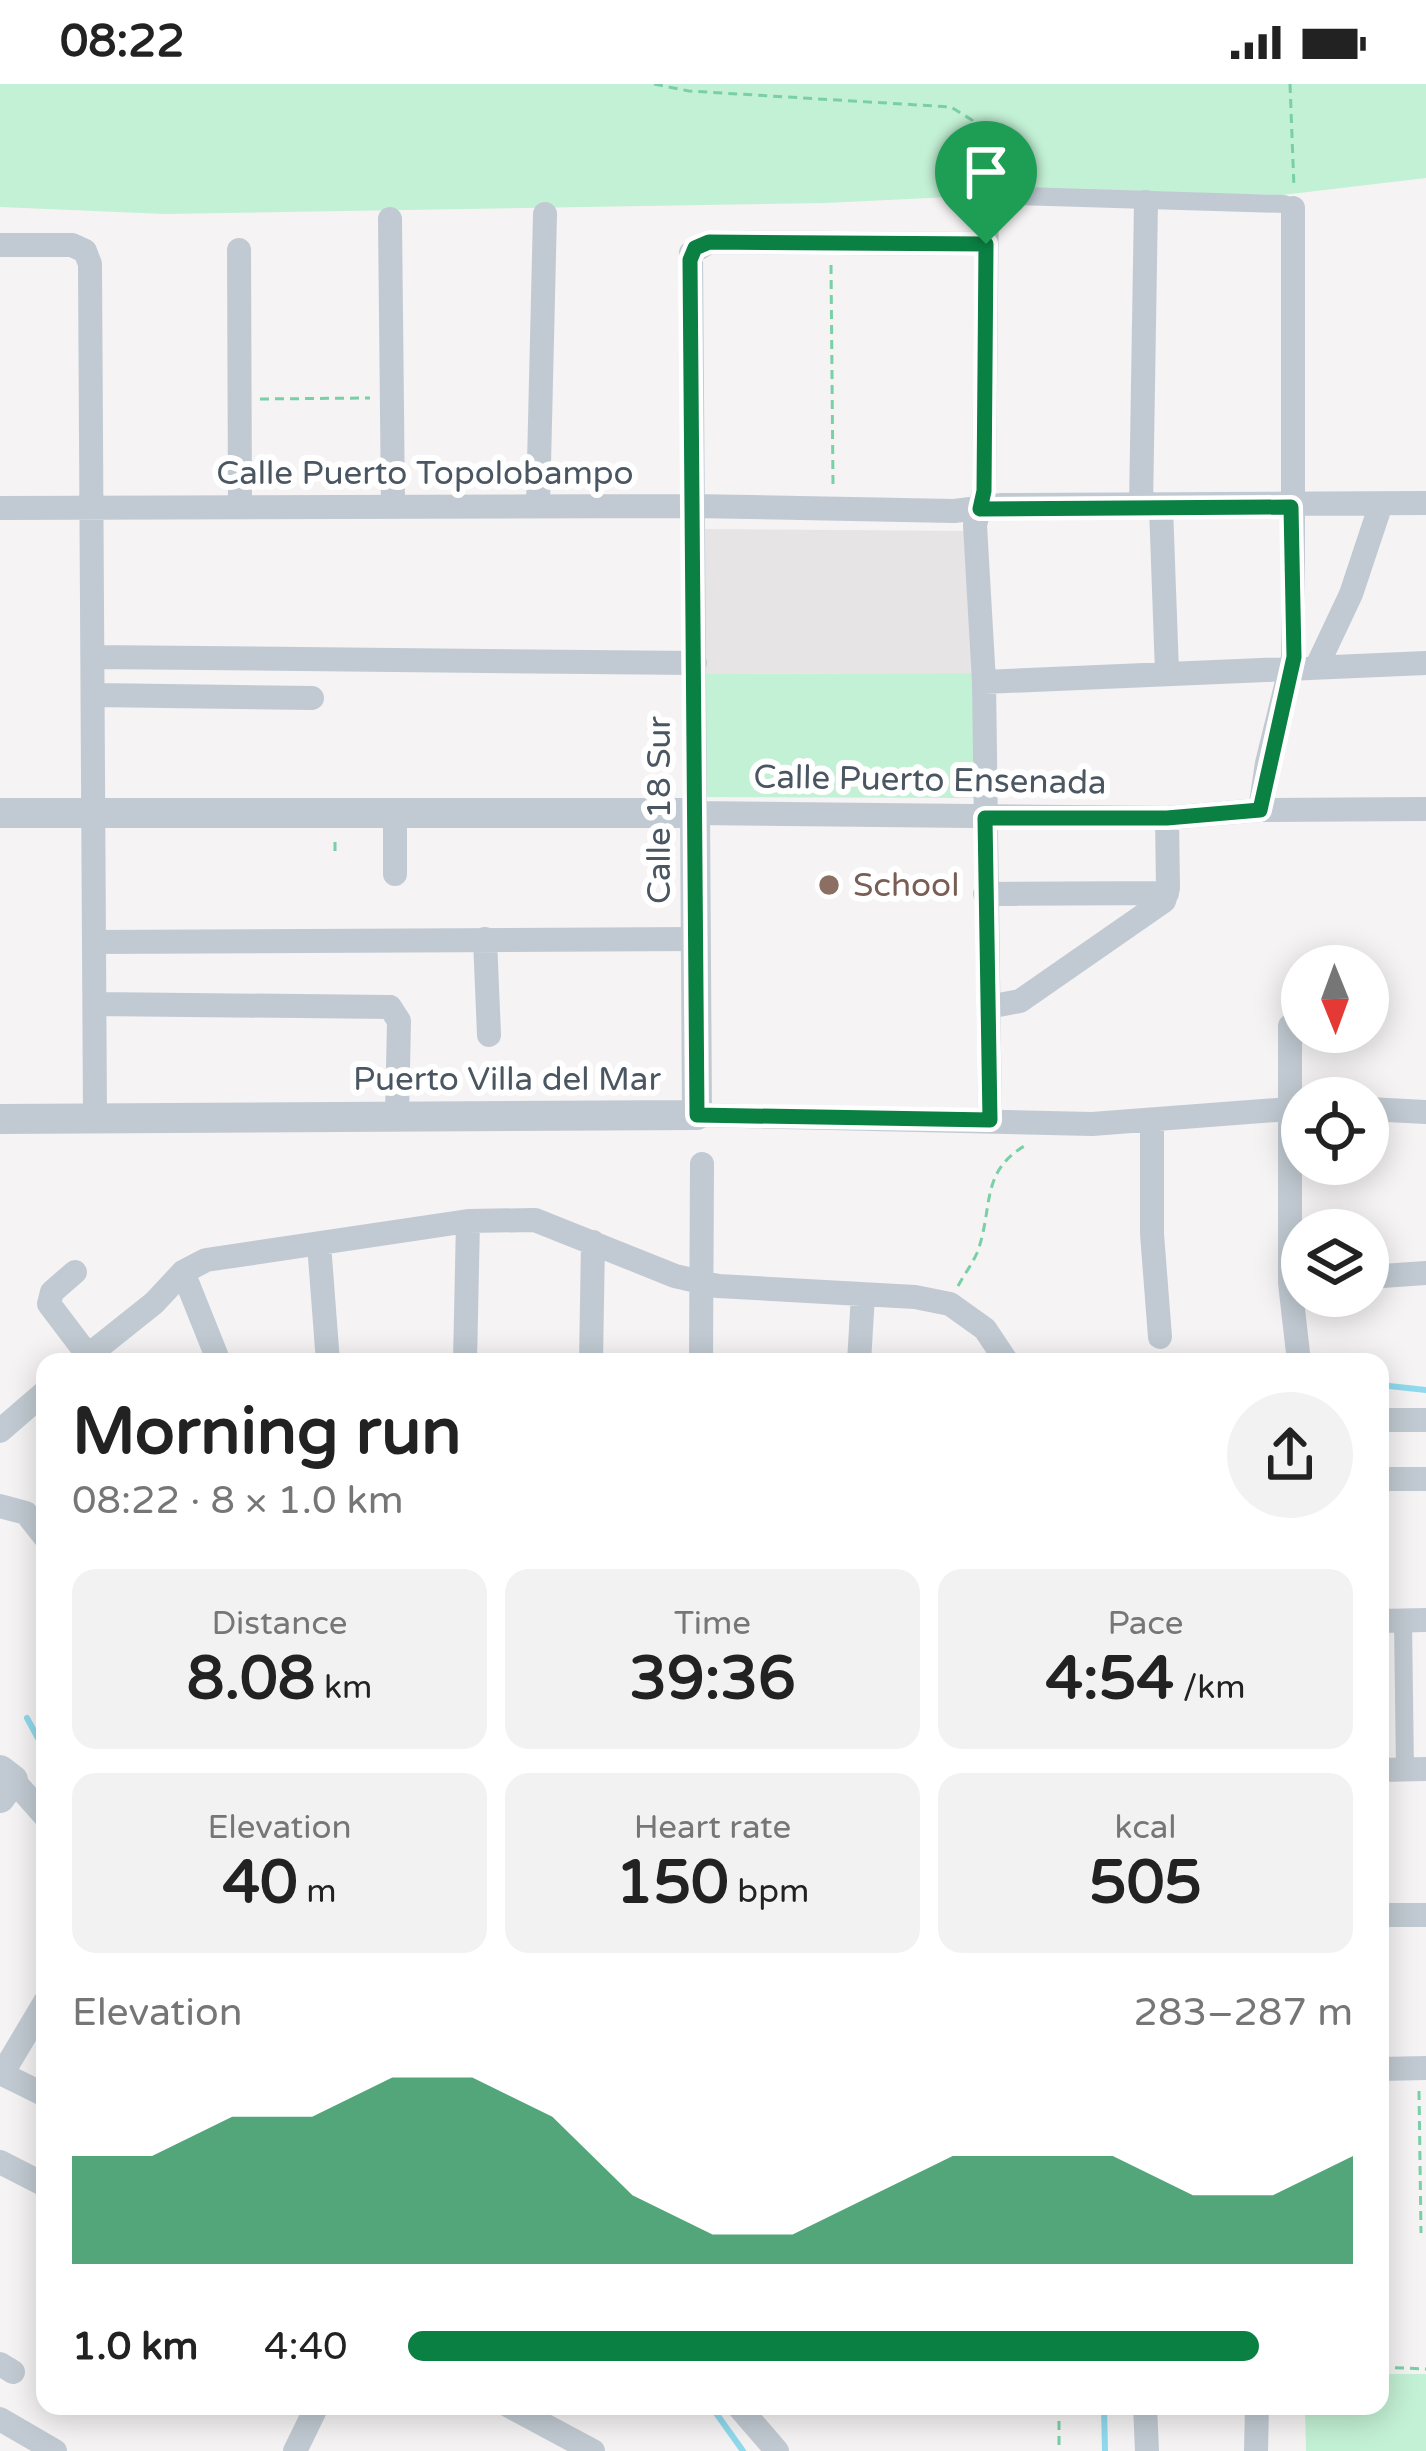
<!DOCTYPE html>
<meta charset="utf-8">
<style>
:root{--surface:#fff;--page:#f2f2f2;--text:#222;--muted:#767676;--accent:#0b8043}
body{margin:0;font-family:"Varela Round",sans-serif;background:var(--page);color:var(--text);height:100vh;display:flex;flex-direction:column;font-size:45px;white-space:nowrap}
*{box-sizing:border-box;margin:0}
p{font-size:39px;color:var(--muted)}
.icon{flex:none;width:66px;height:66px;fill:none;stroke:currentColor;stroke-width:2;stroke-linecap:round;stroke-linejoin:round}
.map{position:relative;flex:1;overflow:hidden}
.panel{position:absolute;left:36px;top:1269px;width:1353px;height:1062px;display:flex;flex-direction:column;background:var(--surface);border-radius:24px;box-shadow:0 6px 30px #0003}
.panel>*{flex:none}
.needle{width:78px;rotate:179deg}
.buttons{position:absolute;left:1281px;top:861px;display:grid;gap:24px}
.buttons a{display:grid;place-items:center;width:108px;height:108px;border-radius:50%;background:var(--surface);box-shadow:0 6px 30px #0003;font-size:60px}
.pin{position:absolute;display:grid;place-items:center;width:102px;height:102px;color:#fff;margin:-123px -51px;border-radius:50% 50% 50% 0;rotate:-45deg;box-shadow:0 0 12px #0007}
.pin .icon{rotate:45deg}
.round{display:grid;place-items:center;flex:none;width:126px;height:126px;border-radius:63px;background:var(--page)}
.overview{display:flex;align-items:center;justify-content:space-between;height:204px;padding:0 36px}
h1{font-size:66px;font-weight:700;line-height:90px}
.stats{display:grid;grid-template-columns:repeat(3,1fr);gap:18px;height:204px;padding:12px 36px}
.stats div{display:grid;align-content:center;border-radius:24px;background:var(--page);text-align:center}
.stats b{font-size:60px;font-weight:700}
.stats small{font-size:33px;font-weight:400}
.stats p{font-size:33px}
.chart{height:336px;padding:24px 36px}
.chart p{display:flex;justify-content:space-between}
.chart svg{width:100%;height:216px;margin-top:12px;fill:var(--accent);opacity:.7}
ul{padding:0 36px;list-style:none;font-size:39px}
li{display:grid;grid-template-columns:192px 144px 1fr;align-items:center;height:90px}
li i{height:30px;border-radius:15px;background:var(--accent)}
.status{display:flex;justify-content:space-between;align-items:center;height:84px;padding:0 60px;background:var(--surface);direction:ltr}
.status svg{height:33px;fill:currentColor}
.map>svg:first-child{display:block}
.education{fill:#e6e4e5}
.green{fill:#c3f1d5}
.lines{fill:none;stroke-linecap:round;stroke-linejoin:round}
.stream{stroke:#90daee;stroke-width:6}
.path{stroke:#7ad0a6;stroke-width:3;stroke-dasharray:9 6;stroke-linecap:butt}
.pedestrian{stroke:#c1cad2;stroke-width:18}
.minor{stroke:#c1cad2;stroke-width:24}
.tertiary{stroke:#c1cad2;stroke-width:30}
.route-casing{stroke:#fff;stroke-width:24}
.route{stroke:#0b8043;stroke-width:15}
.education-dot{fill:#8d6e63;stroke:#fff;stroke-width:4.5}
.labels{text-anchor:middle;dominant-baseline:central;stroke-width:12;stroke-linejoin:round;paint-order:stroke}
.street-label{font-size:33px;fill:#4a5661;stroke:#fff}
.education-label{font-size:33px;fill:#785e54;stroke:#fff;text-anchor:start}
</style>
<div class="status"><b>08:22</b><svg viewBox="0 0 49 12"><path d="M0 12V9h3v3zM5 12V6h3v6zM10 12V3h3v9zM15 12V0h3v12zM26 1h20v11H26zM47 4h2v5h-2z"/></svg></div>
<div class="map">
<svg width="1426" height="2367" viewBox="0 0 1426 2367">
<rect width="100%" height="100%" fill="#f5f3f3"/>
<path class="education" d="M704 445 977 447V589L701 590Z"/>
<path class="green" d="M0 0H1426V94L1282 111 1053 108 825 119 165 130 0 123Z
M977 589 975 714 698 713 701 590Z
M1380 2290H1426V2367H1306L1305 2322H1380Z"/>
<g class="lines">
<path class="stream" d="M1380 1301 1426 1306
M27 1634 45 1667
M711 2322 743 2367
M1104 2322 1105 2367"/>
<path class="path" d="M654 0 689 7 951 23 972 36 984 88
M1290 0 1294 104
M831 181 833 400
M260 315 370 314
M335 767V752
M958 1202C964 1191 972 1180 977 1169 994 1124 979 1088 1026 1061
M1419 2007 1421 2149
M1380 2283 1426 2285
M1059 2322V2367"/>
<path class="pedestrian" d="M987 111 1284 120 1293 124
M1403 1537 1405 1686"/>
<path class="minor" d="M987 111 984 407 975 441 984 598 990 1036
M390 135 393 422
M986 160 709 158 691 169 695 729 1167 734 1260 726 1426 725
M0 161H72L85 167 90 180 95 1034
M239 166 240 422
M538 421 545 130
M1141 423 1146 118
M1161 423 1167 588
M0 424 692 422 954 427 1002 421 1426 419
M95 573 695 579
M1318 580 1351 510 1381 420
M984 598 1426 579
M95 611 312 614
M1260 726 1267 679 1293 573V124
M395 790V727
M985 810 1167 809
M485 855 489 951
M95 858 696 855
M96 920 390 923 399 937 397 1031
M988 923 1020 917 1164 817 1168 804 1167 734
M1290 942V1199L1299 1278
M1368 1025 1426 1028
M697 1031 1092 1040 1302 1024
M1152 1038V1150L1160 1253
M319 1160 328 1278
M75 1188 52 1208 49 1220 93 1278
M183 1188 219 1278
M1368 1193 1426 1189
M80 1278 154 1219 183 1188 206 1176 468 1137 535 1136 675 1192 718 1202 915 1213 950 1220 985 1245 1007 1278
M465 1278 468 1137
M591 1278 593 1158
M701 1278 702 1080
M859 1278 863 1211
M1380 1336H1426
M0 1347 45 1308
M1380 1395H1426
M0 1422 26 1429 45 1453
M1380 1537 1426 1536
M1380 1686 1426 1685
M13 1696 45 1732
M1380 1831H1426
M1380 1985 1426 1984
M0 1989 45 2011
M2 1990 45 1918
M0 2078 45 2101
M0 2280 13 2288
M509 2322 593 2367
M738 2322 777 2367
M1145 2322 1147 2367
M0 2335 55 2367
M295 2367 317 2322
M1256 2367 1257 2322"/>
<path class="tertiary" d="M0 729H695L697 1031 0 1035
M0 1686 13 1696 0 1714"/>
</g>
<g class="lines">
<defs>
<path id="route" d="M709 158 986 160 984 407 980 425 1291 423 1294 573 1260 726 1167 734H985L990 1036 697 1031 690 176 695 164Z"/>
</defs>
<use href="#route" class="route-casing"/>
<use href="#route" class="route"/>
</g>
<circle class="education-dot" cx="829" cy="801" r="12"/>
<g class="labels">
<g class="street-label">
<text x="425" y="389">Calle Puerto Topolobampo</text>
<text transform="translate(930 696) rotate(1)">Calle Puerto Ensenada</text>
<text transform="translate(659 726) rotate(-90)">Calle 18 Sur</text>
<text x="507" y="995">Puerto Villa del Mar</text>
</g>
<g class="education-label">
<text x="853" y="801">School</text>
</g>
</g>
</svg>
<div class="buttons">
<a><svg class="needle" viewBox="-14 -14 28 28"><path d="M0-13l5 13h-10z" fill="#e53935"/><path d="M0 13l5-13h-10z" fill="#767676"/></svg></a>
<a><svg class="icon" aria-label="locate" viewBox="0 0 24 24"><circle cx="12" cy="12" r="6"/><path d="M12 2v4M12 18v4M2 12h4M18 12h4"/></svg></a>
<a><svg class="icon" aria-label="layers" viewBox="0 0 24 24"><path d="M12 4l9 5-9 5-9-5zM3 14l9 5 9-5"/></svg></a>
</div>
<div class="pin" style="left:986px;top:160px;background:#1e9e55"><svg class="icon" aria-label="arrive" viewBox="0 0 24 24"><path d="M6 21V4h12l-3 4 3 4H6"/></svg></div>
<section class="panel">
<div class="overview"><div><h1>Morning run</h1><p>08:22 · 8 × 1.0 km</p></div><a class="round"><svg class="icon" aria-label="share" viewBox="0 0 24 24"><path d="M12 15V3M7 8l5-5 5 5M5 13v7h14v-7"/></svg></a></div>
<div class="stats">
<div><p>Distance</p><b>8.08<small> km</small></b></div>
<div><p>Time</p><b>39:36</b></div>
<div><p>Pace</p><b>4:54<small> /km</small></b></div>
</div>
<div class="stats">
<div><p>Elevation</p><b>40<small> m</small></b></div>
<div><p>Heart rate</p><b>150<small> bpm</small></b></div>
<div><p>kcal</p><b>505</b></div>
</div>
<div class="chart"><p><span>Elevation</span>283–287 m</p>
<svg viewBox="0 0 160 44" preserveAspectRatio="none"><path d="M0 44V22L10 22L20 14L30 14L40 6L50 6L60 14L70 30L80 38L90 38L100 30L110 22L120 22L130 22L140 30L150 30L160 22V44z"/></svg>
</div>
<ul>
<li><b>1.0 km</b>4:40<i style="width:90%"></i></li>
</ul>
</section>
</div>
